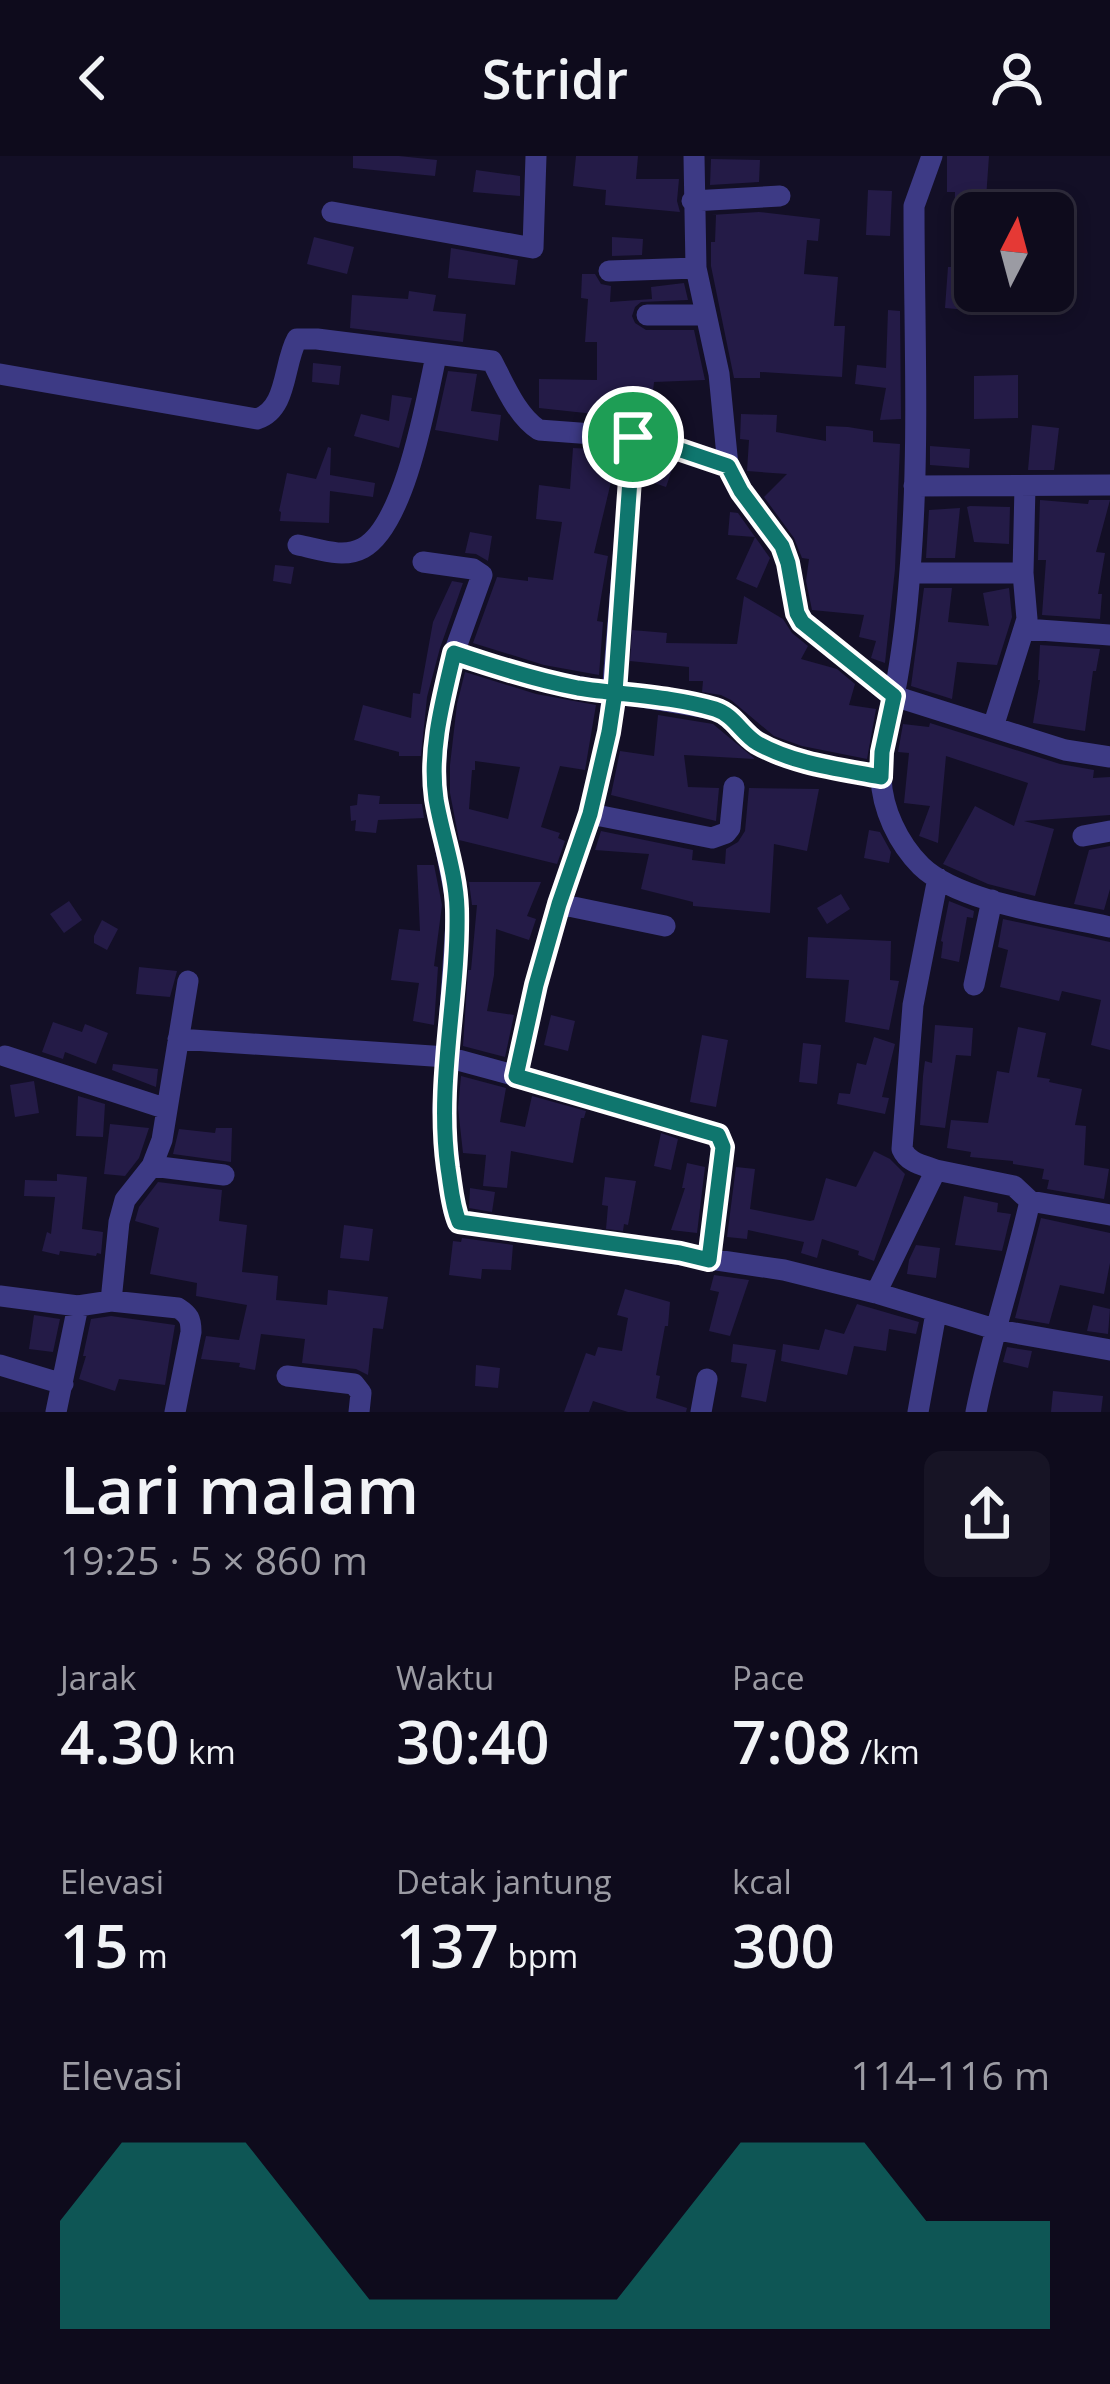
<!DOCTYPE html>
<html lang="id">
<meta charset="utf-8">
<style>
:root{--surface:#0e0b1c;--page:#171425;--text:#f1f3f6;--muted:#9b9ba3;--line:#2e2b3b;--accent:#0f766e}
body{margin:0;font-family:"Open Sans",sans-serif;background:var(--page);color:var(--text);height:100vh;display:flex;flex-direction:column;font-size:45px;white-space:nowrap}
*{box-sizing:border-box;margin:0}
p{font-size:39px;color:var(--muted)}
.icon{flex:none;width:66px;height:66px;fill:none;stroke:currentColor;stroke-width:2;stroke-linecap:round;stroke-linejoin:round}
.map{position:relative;height:1256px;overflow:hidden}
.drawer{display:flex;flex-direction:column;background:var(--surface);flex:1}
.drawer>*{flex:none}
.needle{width:78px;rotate:6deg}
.buttons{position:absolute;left:954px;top:36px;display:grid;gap:24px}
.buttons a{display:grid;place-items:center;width:120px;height:120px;border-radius:18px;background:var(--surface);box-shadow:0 6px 18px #0003,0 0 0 3px var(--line);font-size:60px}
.pin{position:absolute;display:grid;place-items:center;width:102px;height:102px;color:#fff;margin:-51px;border:6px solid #fff;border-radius:50%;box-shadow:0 3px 12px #0007}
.round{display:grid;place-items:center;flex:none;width:126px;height:126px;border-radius:18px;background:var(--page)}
.overview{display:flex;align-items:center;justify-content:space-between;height:204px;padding:0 60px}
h1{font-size:66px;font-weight:600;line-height:90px}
.stats{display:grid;grid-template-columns:repeat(3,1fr);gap:18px;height:204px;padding:12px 60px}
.stats div{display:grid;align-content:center}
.stats b{font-size:60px;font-weight:600}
.stats small{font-size:33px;font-weight:400}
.stats p{font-size:33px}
.chart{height:336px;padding:24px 60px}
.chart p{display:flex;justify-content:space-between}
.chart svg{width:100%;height:216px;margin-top:12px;fill:var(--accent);opacity:.7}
header{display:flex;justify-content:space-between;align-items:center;height:156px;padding:0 60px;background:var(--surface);font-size:54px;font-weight:600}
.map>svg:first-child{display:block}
.building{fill:#241b47;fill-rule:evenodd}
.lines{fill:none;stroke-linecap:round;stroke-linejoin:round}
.minor{stroke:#3d3a85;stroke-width:21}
.route-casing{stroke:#fff;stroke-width:24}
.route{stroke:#0f766e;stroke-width:15}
</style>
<header><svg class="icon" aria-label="back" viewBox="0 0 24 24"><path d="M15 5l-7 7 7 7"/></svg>Stridr<svg class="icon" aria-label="person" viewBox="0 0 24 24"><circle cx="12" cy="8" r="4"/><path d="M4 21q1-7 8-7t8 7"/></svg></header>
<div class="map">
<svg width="1110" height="1256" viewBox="0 0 1110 1256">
<rect width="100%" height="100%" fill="#130f26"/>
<path class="building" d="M353 0H399L437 4 435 20 353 12Z
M576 0H638L636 23H679L677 45 680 56 605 49 606 34 573 30Z
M947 0H989L985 57H975V135H992L991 156 945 152 948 111H953L955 36H947Z
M711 3 760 4 759 26 710 29Z
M476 14 520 20V40L473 36Z
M868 34 892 35 890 80 866 79Z
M759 56 820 63 818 85 807 84 804 118 838 121 834 170H845L842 221 760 216V222H734L711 110V86H715L716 59H711Z
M314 81 354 91 347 118 307 108Z
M612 81 643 83 642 99 612 100Z
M451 92 518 104 515 129 448 122Z
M582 118H595L601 128 611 130 610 146 652 143 651 131 684 127 688 144 641 146 635 151 632 160 635 167 646 174H694L705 224 654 226 650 264 539 252V223L597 224V186H585L588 143 581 142Z
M409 135 436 139 433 155 466 158 463 186 350 172 352 139 408 143Z
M888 154 900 155 901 263 880 264 886 232 855 228 857 209 886 212Z
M313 207 341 210 339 229 312 226Z
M448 215 477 218 471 255 501 259 498 285 435 274Z
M1018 219V262L974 263V220Z
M392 239 412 242 399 292 354 280 361 258 389 265Z
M741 258 777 259 776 276 826 285V270L848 271 873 275V286L900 288 895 413 885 507 871 502 876 485 859 481 864 459 812 454 806 425 809 403 802 402 794 382 764 341 787 318 747 315 749 284 740 283Z
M1032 269 1059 272 1054 314H1028Z
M930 290 970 293 969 312 930 309Z
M328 291 331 292 330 319 375 327 373 341 330 335 329 367 280 365 281 356 279 355 287 317 316 323Z
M573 292 593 293 592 297 616 305 594 397 608 400 597 465 603 466 599 519 544 509 473 487 497 421 528 425V421L553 424 562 366 536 363 539 329 570 333Z
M647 299 674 308 666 331 645 324Z
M1040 344 1088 348 1089 344H1110L1096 396 1105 397 1098 438H1102L1100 463 1042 459 1046 404H1038Z
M970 350 1010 351 1009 388 974 386 967 351Z
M960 352 955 402H926L929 354Z
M730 356 738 357 770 402 757 432 736 423 755 381 728 379Z
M470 376 492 380 488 405 476 398 465 397Z
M275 409 294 411 291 428 273 425Z
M452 425 463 427 440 492 427 541 421 600H399V596L354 584 363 549 411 562 413 537 420 538 433 466Z
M924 432H952L948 466 989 470 983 437 1009 432 1012 461 997 509 957 506 952 543 911 530Z
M744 440 783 463 792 477 808 490 801 503 837 513 855 528 849 549 876 553 867 603 802 590 774 580 731 544 721 539 702 536 703 525H689V511L630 505 632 474 667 477 666 487 737 488Z
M1040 489 1100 493 1096 515H1093L1085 575 1033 567 1040 524H1038Z
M465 516 536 538 596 549 585 614 560 610 541 671 560 677 558 682 565 685 557 708 459 684 450 637V609L457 548ZM475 605 520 611 508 663 469 653 472 614H475Z
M658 559 713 568 755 603 684 599 688 631 719 632 716 665 611 639 620 595 654 600Z
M930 567 1060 608 1094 614 1093 622 1110 621V659L1024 665 1054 673 1035 740 988 728 943 708 975 650 1014 670 1028 627 946 600 938 687 919 680 930 650 904 647 909 597 898 596 903 568 929 571Z
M749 632 819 633 807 695 774 688 770 757 693 750V746L641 733 649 698 595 694 601 675 693 694 692 704 725 708 726 693 738 686 745 675Z
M358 638 380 640 379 648H422L424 662 378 664 376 677 355 675 356 664 351 665 350 650 357 649Z
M869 674 880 676 891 696 889 707 864 702Z
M1110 690V733L1104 754 1074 748 1089 694Z
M417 709H434L442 749 434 810 438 811 434 869 413 865 419 827 391 824 399 773 420 775Z
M469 726H541L527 760 536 763 529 784 496 773 494 819 487 855 514 859 505 901 463 890 468 814H471L477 749H472Z
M841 738 850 753 827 768 817 752Z
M69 745 82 764 64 777 50 758Z
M949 745 974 755 973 762 967 761 959 806 941 802 943 786 941 785Z
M1003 763 1110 786V894L1091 889 1101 844 1062 835 1059 845 1000 831 1008 794 998 791Z
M102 764 118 773 107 794 94 787V780Z
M808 781 891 785 890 824 899 825 889 874 845 866 849 824 806 822Z
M139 811 177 815 170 841 136 838Z
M551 859 575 865 568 895 544 889Z
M53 866 82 876 85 868 108 877 96 908 65 896 63 903 42 896Z
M935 869 973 872 971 900 956 899 945 972 920 969 923 920 925 905 932 907Z
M1018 871 1046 877 1037 921 1050 923 1049 926 1082 933 1075 969 1086 970 1084 1009 1109 1013 1104 1043 1047 1033 1049 1024 1042 1023 1044 1013 1013 1008V1005L970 1001 971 996 947 992 951 964 988 967 997 915 1009 917Z
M702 879 728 884 716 951 690 946Z
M874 881 895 888 882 941 889 942 885 958 837 948 839 937 850 938 857 907 866 909Z
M803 887 821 889 817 928 799 926Z
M113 908 158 913 156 931 112 914Z
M461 920 506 932 500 966 525 971 532 940 586 955 584 962H581L573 1007 511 995 507 1032 483 1030 486 999 463 997 458 952Z
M34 925 39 957 15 961 10 929Z
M78 940 105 948 103 981 76 980Z
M110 968 149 972 139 1002 125 1020 104 1018Z
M216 972H232L231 1006 173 998 179 973 215 977Z
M661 977 678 983 671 1014 654 1010Z
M874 995 890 1003 905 1018 874 1105 858 1099 859 1095 822 1083 817 1102 801 1097 804 1086 748 1074 747 1083 727 1081 736 1011 755 1013 750 1053 810 1065 814 1064 826 1022 856 1031Z
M687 1007 705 1011 697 1077 671 1074 685 1032H682Z
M57 1018 87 1021 82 1073 103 1076 101 1098 97 1097 96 1100 60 1095 59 1099 42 1095 47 1076 51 1078 55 1041 24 1040 25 1024 57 1025Z
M605 1021 636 1025 628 1069 624 1068 623 1075 606 1073 608 1050 602 1049Z
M158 1026 222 1034 219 1065 247 1069 242 1116 278 1120 276 1144 327 1149 328 1134 388 1141 383 1173 373 1172 368 1219 356 1213 302 1207 305 1183 261 1178 255 1214 239 1211 240 1207 201 1203 206 1180 239 1184 247 1149 196 1140 197 1127 150 1118 159 1072 135 1065 139 1051Z
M470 1032 495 1036 492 1056 469 1052Z
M964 1040 998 1047 997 1056 1011 1058 1002 1095 955 1089Z
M1041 1062 1110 1077V1107L1104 1138 1060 1129 1049 1168 1015 1162Z
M344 1069 373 1073 369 1105 340 1102Z
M462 1082 513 1089 511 1114 482 1113 481 1123 449 1119 453 1085 461 1086Z
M916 1089 940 1092 936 1122 907 1118 909 1104Z
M714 1119 749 1124 730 1180 709 1175 719 1136 710 1134Z
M625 1133 670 1146 668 1170H665L656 1219 660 1220 656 1242 687 1252 686 1256H628L593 1245 589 1256H564L586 1197 595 1200 598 1191 622 1195 628 1162 617 1159Z
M857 1148 919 1166 916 1178 889 1173 886 1195 854 1190 847 1219 781 1205 783 1188 819 1194 825 1173 844 1178Z
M1093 1149 1110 1153 1108 1178 1087 1175Z
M34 1159 60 1163 53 1196 29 1193Z
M111 1160 175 1169 165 1229 119 1223 115 1235 79 1223 86 1200H83L91 1163Z
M733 1188 776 1194 766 1246 741 1241 747 1208 731 1206Z
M1007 1191 1032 1195 1028 1212 1003 1206Z
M476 1209 500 1212 498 1232 475 1230Z
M1053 1235 1103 1240 1101 1256H1051Z"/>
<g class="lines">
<path class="minor" d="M694 0 696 112 719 218 728 310 741 335 782 390 788 407 797 457 802 466 894 540 1065 594 1110 601
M932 0 914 50C914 171 920 293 910 414 907 456 902 499 894 540 889 567 880 593 881 621 882 653 898 687 921 710 959 747 1058 759 1110 771
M692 45 780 40
M332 56 533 92 536 0
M609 115 696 112
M647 159H705
M0 218 257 263C288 253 283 208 297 183H317L492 205C504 228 517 260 539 274L633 281
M914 330 1110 329
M298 389C319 393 343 403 363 392 405 369 426 246 436 200
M423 406 473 413 482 419 454 497 442 545 435 608V638L457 750 447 901 558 931 719 979 723 991 709 1104
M910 417H1023
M1025 473 1110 479
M454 497 540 524 718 554C733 562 741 575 754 585 786 608 842 614 881 621
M993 571 1027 463 1023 417 1025 330
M591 658 712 682 726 677 730 672 734 631
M1083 680 1110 675
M559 748 665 770
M974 829 992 744
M178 883 447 901 443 953 454 1055 459 1066 784 1114 876 1137 998 1174 1110 1194
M5 900 167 953
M516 920 536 829 559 748 591 658 609 576 633 281 657 286 728 310
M152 1010 224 1019
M936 1014C923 1009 908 1007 902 993L913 849 938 722
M876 1137 936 1014 1014 1030 1030 1045 1110 1059
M0 1140 78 1150 111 1145 178 1152C189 1159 191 1163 191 1176L175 1256
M111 1145 119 1066 125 1044 152 1010 162 984 188 825
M0 1209 63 1228
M287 1220 354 1228 361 1237 359 1256
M56 1256 78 1150
M701 1256 707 1223
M918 1256 936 1157
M976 1256C990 1185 1014 1116 1030 1045"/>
</g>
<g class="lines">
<defs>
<path id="route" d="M633 281 615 536 609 576 590 658 559 748 536 829 516 920 718 979 723 991 709 1104 680 1097 459 1066C452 1049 451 1030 448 1012 436 925 459 840 457 753 456 716 442 679 436 643 429 594 443 544 454 497 495 511 536 524 578 532 623 539 671 540 715 553 734 559 741 577 757 587 794 608 840 613 881 621L882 596 894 540 802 466 797 457 788 407 782 390 741 335 728 310 657 286 633 281"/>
</defs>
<use href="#route" class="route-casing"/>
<use href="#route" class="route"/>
</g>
</svg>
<div class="buttons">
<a><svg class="needle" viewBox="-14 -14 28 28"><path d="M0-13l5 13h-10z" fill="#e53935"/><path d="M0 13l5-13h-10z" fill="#9b9ba3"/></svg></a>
</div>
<div class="pin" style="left:633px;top:281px;background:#1e9e55"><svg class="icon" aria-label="arrive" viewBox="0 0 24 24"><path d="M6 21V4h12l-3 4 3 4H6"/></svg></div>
</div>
<section class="drawer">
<div class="overview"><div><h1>Lari malam</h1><p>19:25 · 5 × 860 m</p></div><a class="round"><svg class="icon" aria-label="share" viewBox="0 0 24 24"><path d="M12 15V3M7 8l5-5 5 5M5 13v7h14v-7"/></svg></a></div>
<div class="stats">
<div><p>Jarak</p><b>4.30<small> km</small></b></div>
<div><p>Waktu</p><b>30:40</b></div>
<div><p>Pace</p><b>7:08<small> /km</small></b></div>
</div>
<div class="stats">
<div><p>Elevasi</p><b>15<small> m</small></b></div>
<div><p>Detak jantung</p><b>137<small> bpm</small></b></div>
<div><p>kcal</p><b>300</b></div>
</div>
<div class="chart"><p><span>Elevasi</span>114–116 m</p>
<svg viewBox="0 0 160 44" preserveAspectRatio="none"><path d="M0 44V22L10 6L20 6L30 6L40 22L50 38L60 38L70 38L80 38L90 38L100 22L110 6L120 6L130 6L140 22L150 22L160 22V44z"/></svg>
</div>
</section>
